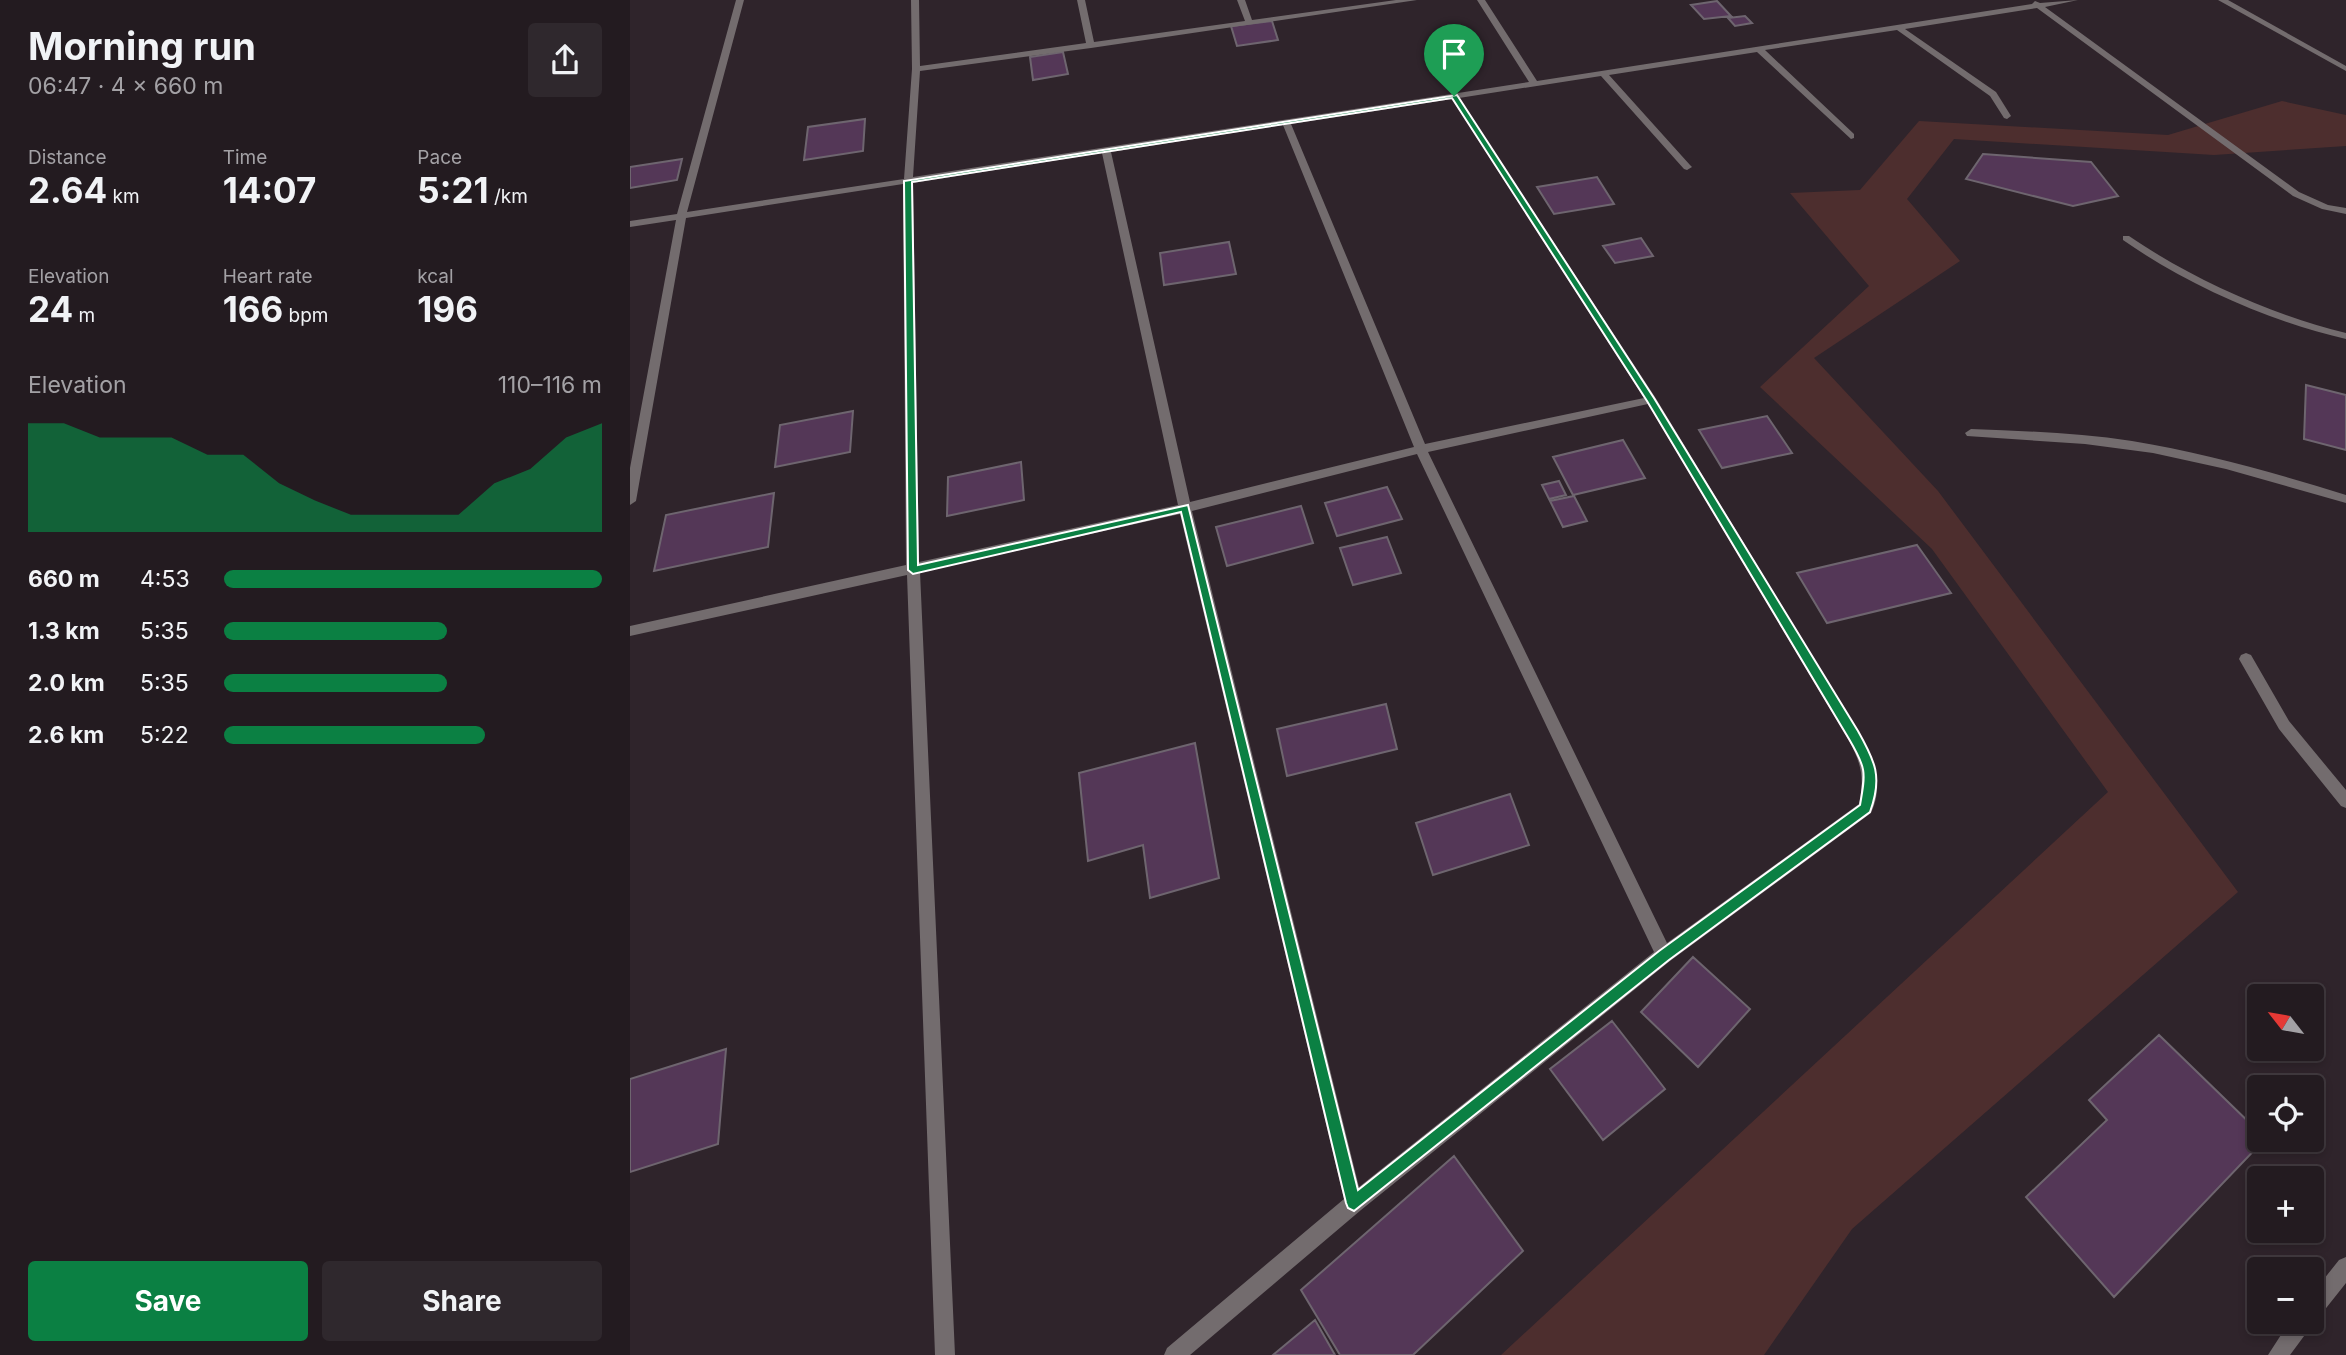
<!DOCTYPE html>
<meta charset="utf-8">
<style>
:root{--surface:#231b20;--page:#2f282d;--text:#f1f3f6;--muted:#a3a1a5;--line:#40393e;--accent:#0b8043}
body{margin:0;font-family:Inter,sans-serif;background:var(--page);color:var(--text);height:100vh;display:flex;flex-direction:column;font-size:26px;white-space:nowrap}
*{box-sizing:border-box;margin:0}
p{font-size:23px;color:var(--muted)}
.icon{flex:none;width:38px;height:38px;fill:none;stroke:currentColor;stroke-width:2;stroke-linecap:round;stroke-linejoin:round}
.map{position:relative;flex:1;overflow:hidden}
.side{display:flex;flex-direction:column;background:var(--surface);width:630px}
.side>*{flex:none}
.needle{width:46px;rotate:301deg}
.tools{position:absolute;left:1617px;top:984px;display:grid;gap:14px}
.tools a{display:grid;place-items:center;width:77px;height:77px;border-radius:7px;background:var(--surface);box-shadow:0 4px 10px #0003,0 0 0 2px var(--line);font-size:35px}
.pin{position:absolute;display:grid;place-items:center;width:60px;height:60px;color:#fff;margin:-72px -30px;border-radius:50% 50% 50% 0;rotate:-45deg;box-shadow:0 0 7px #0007}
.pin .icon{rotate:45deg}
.round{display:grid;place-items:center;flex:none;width:74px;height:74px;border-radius:7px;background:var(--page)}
.summary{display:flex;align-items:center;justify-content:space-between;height:119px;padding:0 28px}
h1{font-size:38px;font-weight:700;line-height:52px}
.figures{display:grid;grid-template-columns:repeat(3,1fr);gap:10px;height:119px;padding:7px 28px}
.figures div{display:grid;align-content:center}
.figures b{font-size:35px;font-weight:700}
.figures small{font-size:19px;font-weight:400}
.figures p{font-size:19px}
.chart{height:196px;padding:14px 28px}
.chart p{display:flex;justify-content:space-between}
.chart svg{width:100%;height:126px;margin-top:7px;fill:var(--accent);opacity:.7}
.cta{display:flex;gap:14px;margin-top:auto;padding:14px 28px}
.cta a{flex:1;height:80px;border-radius:7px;background:var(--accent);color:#fff;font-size:28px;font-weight:700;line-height:80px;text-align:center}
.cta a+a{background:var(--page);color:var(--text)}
ul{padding:0 28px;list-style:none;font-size:23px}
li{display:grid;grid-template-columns:112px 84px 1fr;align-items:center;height:52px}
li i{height:18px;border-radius:9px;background:var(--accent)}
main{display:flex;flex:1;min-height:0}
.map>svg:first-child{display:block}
.green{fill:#4d2e2e}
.building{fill:#543757;stroke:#6e656f;stroke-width:2}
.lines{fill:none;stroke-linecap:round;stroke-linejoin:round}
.minor{fill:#736c6e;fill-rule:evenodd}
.route{fill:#0b8043;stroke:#fff;stroke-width:2;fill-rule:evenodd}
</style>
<main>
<section class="side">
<div class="summary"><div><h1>Morning run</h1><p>06:47 · 4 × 660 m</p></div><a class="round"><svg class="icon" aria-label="share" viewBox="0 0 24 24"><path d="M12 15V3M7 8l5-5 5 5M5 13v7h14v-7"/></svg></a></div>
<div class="figures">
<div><p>Distance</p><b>2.64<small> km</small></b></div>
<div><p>Time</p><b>14:07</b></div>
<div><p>Pace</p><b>5:21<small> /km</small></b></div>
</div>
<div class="figures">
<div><p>Elevation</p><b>24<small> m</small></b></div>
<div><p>Heart rate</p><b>166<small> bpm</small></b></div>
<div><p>kcal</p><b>196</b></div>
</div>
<div class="chart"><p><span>Elevation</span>110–116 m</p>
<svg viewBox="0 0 160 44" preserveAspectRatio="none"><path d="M0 44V6L10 6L20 11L30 11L40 11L50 17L60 17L70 27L80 33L90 38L100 38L110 38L120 38L130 27L140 22L150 11L160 6V44z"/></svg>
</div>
<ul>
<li><b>660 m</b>4:53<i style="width:100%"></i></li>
<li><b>1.3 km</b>5:35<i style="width:59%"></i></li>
<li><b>2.0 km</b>5:35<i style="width:59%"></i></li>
<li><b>2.6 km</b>5:22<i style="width:69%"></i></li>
</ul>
<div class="cta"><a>Save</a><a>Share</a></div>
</section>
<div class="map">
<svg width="1716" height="1355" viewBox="0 0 1716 1355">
<rect width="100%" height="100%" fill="#2f242b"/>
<path class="green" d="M1652 101 1716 115V146L1584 155 1324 139 1277 199 1330 261 1184 358 1308 491 1608 892 1222 1229 1134 1355H871L1478 792 1302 549 1130 387 1239 286 1160 193 1230 190 1289 121 1538 135Z"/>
<path class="building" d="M1087 1 1101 16 1074 19 1061 5Z
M1115 16 1122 23 1105 26 1098 18Z
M642 21 648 40 607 46 601 26Z
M433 52 438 74 403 80 400 57Z
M235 119 233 151 174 160 178 127Z
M1353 154 1461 162 1488 196 1443 206 1336 179Z
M52 159 47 180 0 188V167Z
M967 177 984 204 924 214 907 187Z
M1011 238 1023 256 985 263 973 246Z
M599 242 606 274 534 285 530 253Z
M1676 385 1716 395V450L1674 439Z
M223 411 220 452 145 467 150 425Z
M1137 416 1162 453 1092 468 1069 430Z
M993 440 1015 478 943 495 923 457Z
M391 462 394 500 317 516 318 477Z
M929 481 936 495 919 499 912 485Z
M757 487 772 519 707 536 695 503Z
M144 493 138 547 24 571 36 515Z
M944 496 957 521 933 527 920 501Z
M671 506 683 543 597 566 586 527Z
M757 537 771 573 723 585 710 548Z
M1287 545 1321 593 1197 623 1167 573Z
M756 704 767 749 657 776 647 729Z
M565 743 589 878 520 898 513 845 458 861 449 773Z
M880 794 899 845 803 875 786 823Z
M1063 957 1120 1009 1068 1067 1011 1012Z
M982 1021 1035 1089 973 1140 920 1069Z
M1529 1035 1629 1132V1139H1635L1484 1297 1396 1197 1477 1120 1459 1100Z
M96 1049 88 1144 0 1172V1079Z
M824 1156 893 1251 783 1355H710L671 1290Z
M685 1320 705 1355H643Z"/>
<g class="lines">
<path class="minor" d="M106 0H114L57 212 274 179 282 69 281 0H289L290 66 456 43 447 0H455L464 42 615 21 607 0H615L622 20 766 0H787L461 48 290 71 283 177 899 82 847 0H855L907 81 1402 4 1405 1 1410 3 1448 0 1415 7 1669 192 1698 205 1716 208V214L1692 209 1663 196 1407 8 1275 29 1366 92 1381 116 1377 119 1374 118 1360 96 1267 30 1135 50 1224 134V138L1221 139 1127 52 979 75 1060 165 1062 167 1057 170 1054 169 971 76 829 98 1025 397 1228 731C1243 757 1255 783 1241 813L1040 961 731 1210 560 1355H534L537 1348 714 1199 550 514 290 572 325 1355H305L277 575 0 636V626L276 565 273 184 56 218 6 501 0 505V468L46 220 0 227V221L47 214ZM822 99 1014 398 795 444 661 124ZM653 125 784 447 560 502 481 152ZM472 153 548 505 289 562 283 183ZM1018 404 1218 739C1231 762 1235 778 1229 804L1037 943 798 452ZM787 454 1024 952 729 1187 562 511Z
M1588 0H1598L1716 66V71Z
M1493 236H1499C1560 278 1644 316 1716 333V339C1639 321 1557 285 1493 240Z
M1341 429C1395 431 1449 433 1502 441 1575 453 1645 473 1716 495V503L1596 469 1523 453 1455 444 1337 436 1335 433Z
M1616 653 1621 655 1659 721 1716 790V808L1711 806 1649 729 1609 659 1611 655Z
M1716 1257V1283L1689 1317 1683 1320 1680 1328 1660 1355H1638L1660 1321H1682V1294L1709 1260Z"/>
</g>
<path class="route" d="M827 95 1024 398 1228 731C1245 761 1253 777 1240 812L1039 960 724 1211 718 1208 716 1203 551 512 283 574 278 570 274 181ZM822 98 1017 401 1219 739C1236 768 1236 771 1230 805L1029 951 728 1190 558 505 288 565 282 182Z"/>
</svg>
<div class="tools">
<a><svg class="needle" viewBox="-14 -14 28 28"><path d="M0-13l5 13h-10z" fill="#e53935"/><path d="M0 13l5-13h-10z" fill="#a3a1a5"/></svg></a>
<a><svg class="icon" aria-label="locate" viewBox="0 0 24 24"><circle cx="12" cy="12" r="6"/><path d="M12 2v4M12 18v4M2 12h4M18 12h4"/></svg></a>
<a>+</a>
<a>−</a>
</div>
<div class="pin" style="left:824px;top:96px;background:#1e9e55"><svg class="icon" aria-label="arrive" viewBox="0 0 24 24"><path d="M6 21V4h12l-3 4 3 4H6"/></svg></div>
</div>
</main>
